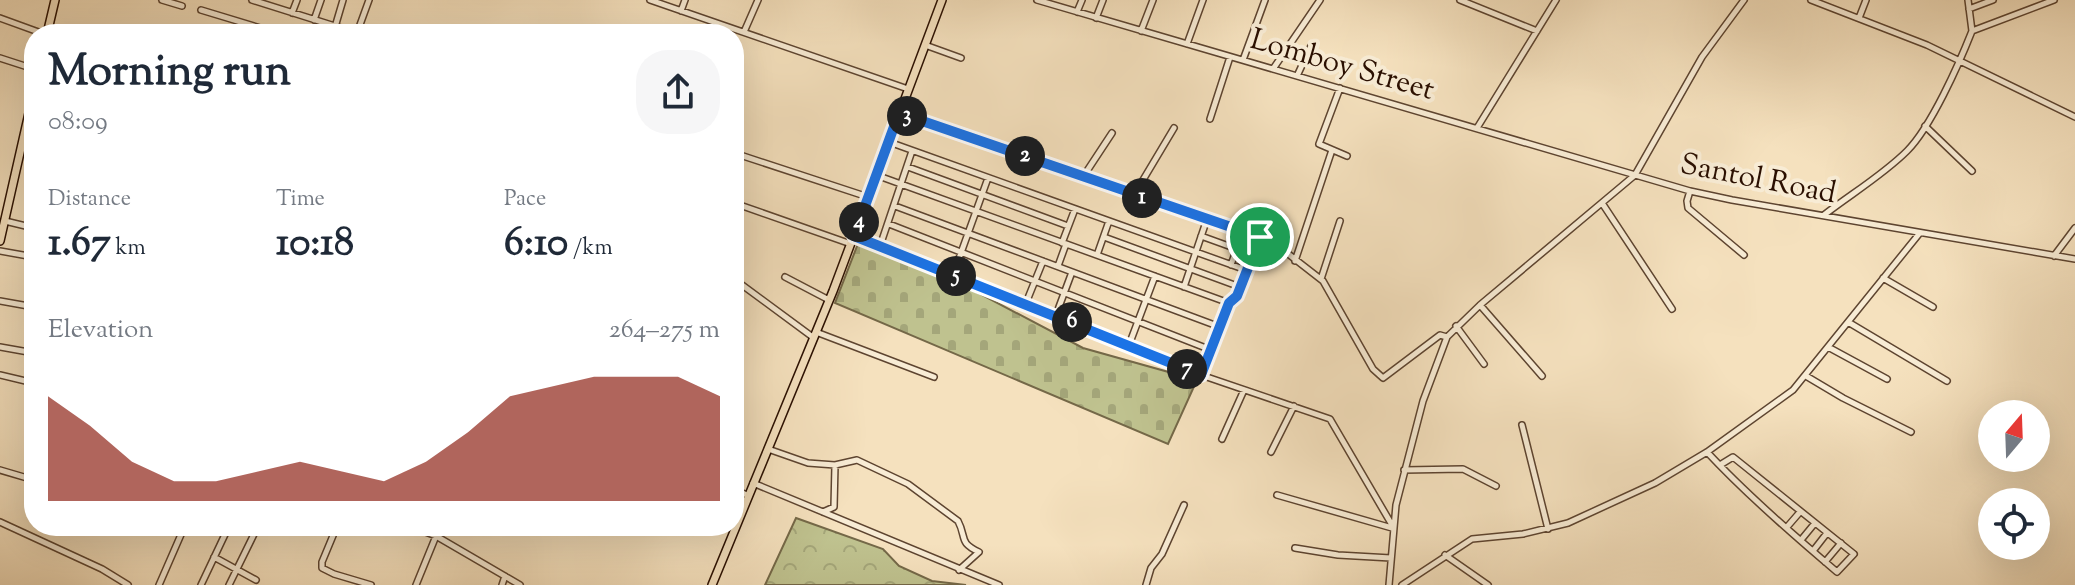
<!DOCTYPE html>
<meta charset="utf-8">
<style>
:root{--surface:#fff;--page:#f6f6f7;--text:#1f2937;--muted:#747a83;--accent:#8f2418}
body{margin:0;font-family:"Sorts Mill Goudy",serif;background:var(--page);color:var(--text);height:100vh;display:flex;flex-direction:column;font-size:30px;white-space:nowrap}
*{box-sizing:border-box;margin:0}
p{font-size:26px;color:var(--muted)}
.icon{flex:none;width:44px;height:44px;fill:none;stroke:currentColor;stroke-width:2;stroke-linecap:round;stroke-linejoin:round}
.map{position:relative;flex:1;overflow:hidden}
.panel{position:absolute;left:24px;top:24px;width:720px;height:512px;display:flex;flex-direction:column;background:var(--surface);border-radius:32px;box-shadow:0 8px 32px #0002}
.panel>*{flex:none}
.needle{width:52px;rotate:19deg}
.tools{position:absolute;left:1978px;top:400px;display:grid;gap:16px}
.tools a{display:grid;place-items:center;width:72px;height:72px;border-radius:50%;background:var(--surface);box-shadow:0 8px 32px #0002;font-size:40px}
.pin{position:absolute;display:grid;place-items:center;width:68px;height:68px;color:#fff;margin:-34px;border:4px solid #fff;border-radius:50%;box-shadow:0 2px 8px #0007}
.km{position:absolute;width:40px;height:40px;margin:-20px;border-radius:50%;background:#222;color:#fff;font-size:22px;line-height:40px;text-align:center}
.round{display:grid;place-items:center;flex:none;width:84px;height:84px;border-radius:32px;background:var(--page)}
.summary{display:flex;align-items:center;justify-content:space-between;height:136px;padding:0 24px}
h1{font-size:44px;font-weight:700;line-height:60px}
.stats{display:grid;grid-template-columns:repeat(3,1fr);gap:12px;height:136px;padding:8px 24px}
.stats div{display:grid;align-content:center}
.stats b{font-size:40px;font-weight:700}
.stats small{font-size:22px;font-weight:400}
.stats p{font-size:22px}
.chart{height:224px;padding:16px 24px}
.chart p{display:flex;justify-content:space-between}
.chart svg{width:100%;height:144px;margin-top:8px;fill:var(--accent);opacity:.7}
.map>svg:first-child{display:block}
.forest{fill:url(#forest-crowns);stroke:#746848;stroke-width:2}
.cemetery{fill:url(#cemetery-stones);stroke:#746848;stroke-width:2}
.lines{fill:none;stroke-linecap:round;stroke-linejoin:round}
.minor-casing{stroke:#5d4430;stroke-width:8}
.major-casing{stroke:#2a0f01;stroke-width:10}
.minor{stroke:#f8ecd5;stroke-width:5}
.major{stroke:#f5e1be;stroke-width:7}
.route-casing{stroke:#fff;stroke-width:16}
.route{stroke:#1a73e8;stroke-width:10}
.labels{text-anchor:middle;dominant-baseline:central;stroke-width:8;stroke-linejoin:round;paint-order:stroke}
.street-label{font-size:30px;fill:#2a0f01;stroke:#f8ecd5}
</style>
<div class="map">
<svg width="2075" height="585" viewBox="0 0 2075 585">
<defs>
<pattern id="forest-crowns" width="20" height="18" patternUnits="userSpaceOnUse" patternTransform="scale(2)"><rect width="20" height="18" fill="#bfc28f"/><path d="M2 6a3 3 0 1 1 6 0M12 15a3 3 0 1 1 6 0" fill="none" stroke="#a4a67a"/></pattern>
<pattern id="cemetery-stones" width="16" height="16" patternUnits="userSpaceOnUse" patternTransform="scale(2)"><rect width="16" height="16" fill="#bfc28f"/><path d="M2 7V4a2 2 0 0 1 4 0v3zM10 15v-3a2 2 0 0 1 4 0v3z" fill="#a4a67a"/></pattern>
</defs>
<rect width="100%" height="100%" fill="#f5e1be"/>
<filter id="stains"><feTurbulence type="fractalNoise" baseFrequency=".0025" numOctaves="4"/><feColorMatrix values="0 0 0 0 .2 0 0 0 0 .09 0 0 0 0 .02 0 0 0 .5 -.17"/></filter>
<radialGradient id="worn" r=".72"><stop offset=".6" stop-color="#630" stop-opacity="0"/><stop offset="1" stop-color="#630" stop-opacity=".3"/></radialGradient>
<path class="forest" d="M796 518 883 549 899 566 932 581 966 585H765Z"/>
<path class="cemetery" d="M859 241 952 279 1083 348 1197 380 1168 444 835 303Z"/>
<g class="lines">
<defs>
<path id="minor" d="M162 0 182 6
M252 0 357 33
M650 0 908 89
M1037 0 1690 191 1732 200 2075 259
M1460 0 1537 31
M1811 0 1927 45 2075 117
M1968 0 1972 31
M1969 9 1993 0
M201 10 267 30 266 34
M681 11 685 0
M1077 12 1082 0
M292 13 297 0
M0 18 44 34
M1096 18 1103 0
M1859 18 1866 0
M314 20 321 0
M335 27 343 0
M267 30 275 28 293 34
M1141 31 1153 0
M744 32 758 0
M357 33 369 0
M1187 44 1203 0
M925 45 961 58
M0 58 34 69
M1243 60 1265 0
M1273 69 1320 0
M1297 76 1311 46
M1340 88 1319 144 1347 156
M899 113 1269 239 1323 281 1373 369 1383 378 1440 335 1447 337
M1210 119 1230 57
M1925 126 1972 171
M1477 128 1556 0
M23 142H34
M889 142 1246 270
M734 153 868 197
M908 167 1068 226
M876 175 1229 303
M1083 177 1112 133
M1690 191 1687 201 1688 208 1744 255
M1134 195 1174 128
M734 203 851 244
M1602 203 1672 309
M895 206 1220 327
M1824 215C1851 194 1883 175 1907 151 1931 127 1959 64 1972 31L2054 0
M5 221 34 228
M889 224 1211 350
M854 236 1201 375 1330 419 1392 525
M1201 236 1237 249
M1104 237 1240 287
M1062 243 1075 209
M880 246 912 151
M0 251 34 257
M1097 255 1109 221
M2054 256 2075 228
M1295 261 1332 150
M1231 265 1243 231
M1058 266 1066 244
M953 275 988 178
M785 277 829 300
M1883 278 1933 307
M734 279 814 338
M1321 279 1340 221
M1184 287 1207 219
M0 301 34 307
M1026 303 1043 261
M1480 305 1542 376
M1056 315 1072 272
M1848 322 1947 381
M1456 326 1484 364
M816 332 934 377
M1129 345 1155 276
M0 347 34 353
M1828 347 1887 379
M0 375 34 383
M1201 375 1229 303 1237 296 1260 237
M1806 376 1843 398 1911 432
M1522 425 1548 529
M1222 439 1244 390
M768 449 808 463 835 465 857 460 908 484 958 521C967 538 958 542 979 552L959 570
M1271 452 1294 406
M1707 452C1747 495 1792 534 1837 572L1854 554 1733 457 1720 465
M0 470 34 480
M1404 470 1463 469 1496 486
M753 483 999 585
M734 489 749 496
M1277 495 1392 528
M823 512 834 507 835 465
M0 522 102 569 128 585
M337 526 322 562V568L334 574 371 585
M410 526 436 536 520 585
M1787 527 1800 512
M1801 540 1815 523
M1295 548 1338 555 1391 558
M1813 551 1827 533
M1445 555 1488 585
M214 557 256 580
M1825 562 1841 543
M159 585 183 530
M201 585 229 526
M229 585 258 526
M416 585 436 536
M502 585 505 576
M1146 585 1151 568 1162 554 1184 505
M1389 585 1396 505 1423 401 1447 337 1480 305 1635 175 1702 57 1744 0
M1402 585 1472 539 1523 534 1568 523 1655 483 1707 452 1793 390 1919 234"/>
<path id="major" d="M47 34 55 0
M0 241 34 91
M712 585 833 291 942 0"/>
</defs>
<use href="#minor" class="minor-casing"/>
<use href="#major" class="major-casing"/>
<use href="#minor" class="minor"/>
<use href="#major" class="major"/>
</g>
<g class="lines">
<defs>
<path id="route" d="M899 113 1260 237 1237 296 1229 303 1201 375 854 236Z"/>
</defs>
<use href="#route" class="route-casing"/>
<use href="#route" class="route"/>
</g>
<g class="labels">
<g class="street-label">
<text transform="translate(1342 66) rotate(16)">Lomboy Street</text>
<text transform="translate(1758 180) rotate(11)">Santol Road</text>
</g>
</g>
<rect width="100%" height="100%" filter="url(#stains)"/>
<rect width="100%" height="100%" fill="url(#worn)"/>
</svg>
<div class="tools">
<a><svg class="needle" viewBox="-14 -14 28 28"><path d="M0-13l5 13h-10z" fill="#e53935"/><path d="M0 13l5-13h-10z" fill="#747a83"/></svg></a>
<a><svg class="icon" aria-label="locate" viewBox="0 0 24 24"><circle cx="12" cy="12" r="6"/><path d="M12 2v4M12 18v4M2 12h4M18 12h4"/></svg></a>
</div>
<div class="pin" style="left:1260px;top:237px;background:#1e9e55"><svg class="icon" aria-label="arrive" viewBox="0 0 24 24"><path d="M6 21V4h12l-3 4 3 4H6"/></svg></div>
<b class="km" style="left:1142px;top:198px">1</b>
<b class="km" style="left:1025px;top:156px">2</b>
<b class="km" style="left:907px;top:116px">3</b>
<b class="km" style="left:859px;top:222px">4</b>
<b class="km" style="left:956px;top:276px">5</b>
<b class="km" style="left:1072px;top:322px">6</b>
<b class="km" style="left:1187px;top:369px">7</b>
<section class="panel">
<div class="summary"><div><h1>Morning run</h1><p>08:09</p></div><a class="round"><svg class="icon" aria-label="share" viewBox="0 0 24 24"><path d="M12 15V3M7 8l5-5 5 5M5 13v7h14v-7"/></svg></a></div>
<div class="stats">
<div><p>Distance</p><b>1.67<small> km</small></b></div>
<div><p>Time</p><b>10:18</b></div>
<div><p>Pace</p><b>6:10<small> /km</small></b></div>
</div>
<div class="chart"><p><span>Elevation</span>264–275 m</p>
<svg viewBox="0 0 160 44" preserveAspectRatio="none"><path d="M0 44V12L10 21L20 32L30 38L40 38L50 35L60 32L70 35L80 38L90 32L100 23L110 12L120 9L130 6L140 6L150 6L160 12V44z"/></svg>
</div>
</section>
</div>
